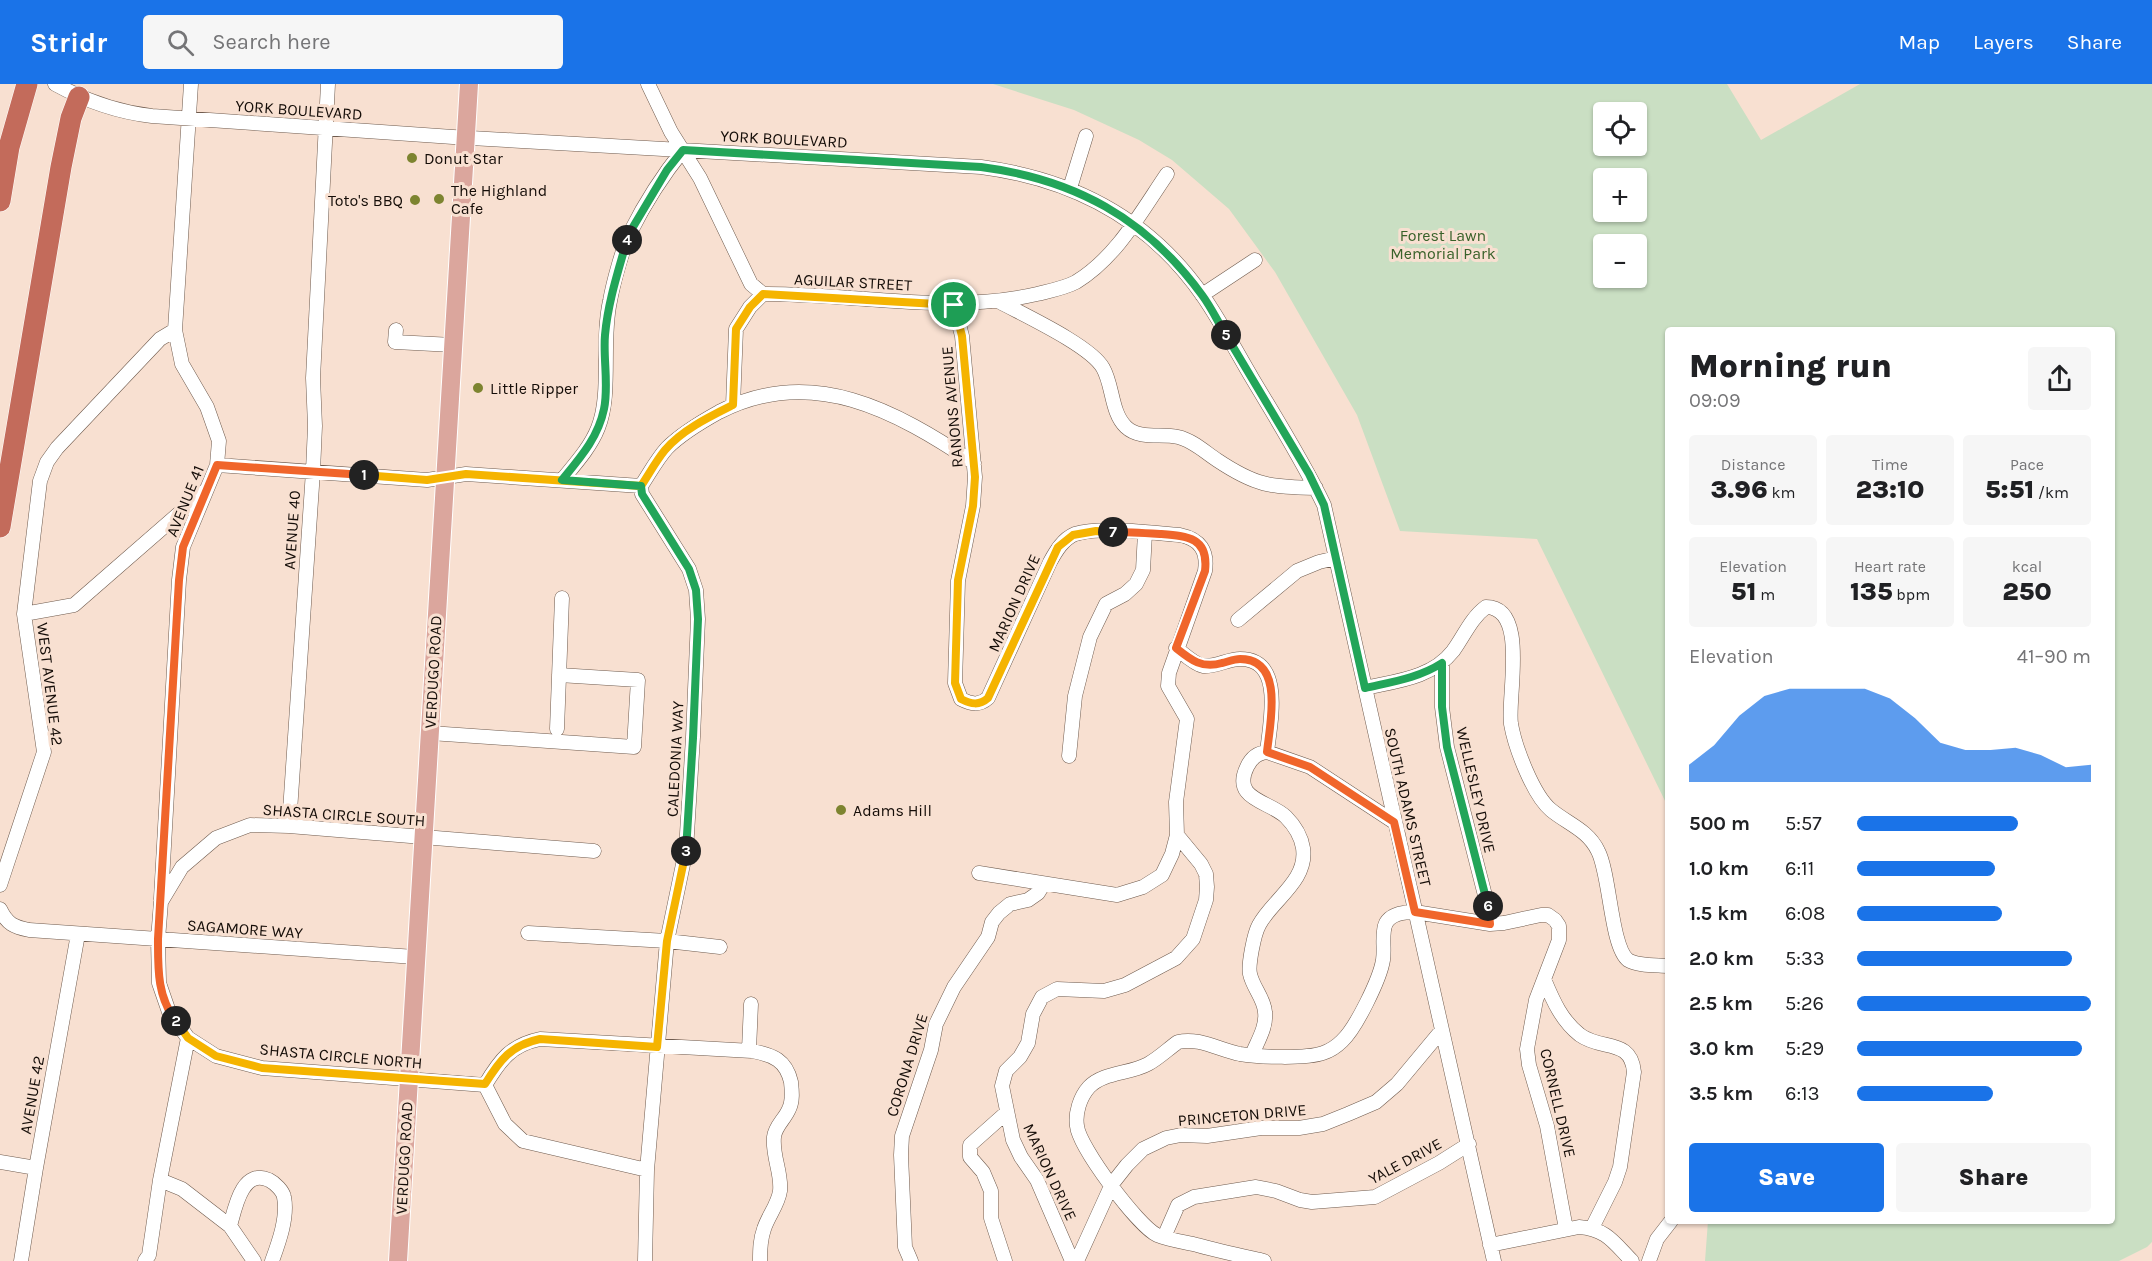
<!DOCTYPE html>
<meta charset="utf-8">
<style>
:root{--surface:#fff;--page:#f6f6f6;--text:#202124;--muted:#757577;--accent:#1a73e8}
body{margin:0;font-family:Karla,sans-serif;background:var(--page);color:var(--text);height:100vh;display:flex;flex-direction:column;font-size:22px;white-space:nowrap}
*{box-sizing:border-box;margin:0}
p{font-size:20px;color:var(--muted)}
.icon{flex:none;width:33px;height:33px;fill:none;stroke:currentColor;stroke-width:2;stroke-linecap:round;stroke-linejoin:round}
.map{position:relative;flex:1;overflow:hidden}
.sheet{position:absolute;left:1665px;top:243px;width:450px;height:897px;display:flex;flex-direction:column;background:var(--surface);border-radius:6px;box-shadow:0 2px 4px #0004}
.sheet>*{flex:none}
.buttons{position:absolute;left:1593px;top:18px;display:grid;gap:12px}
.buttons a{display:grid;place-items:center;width:54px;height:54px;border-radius:6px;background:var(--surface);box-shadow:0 2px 4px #0004;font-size:30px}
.pin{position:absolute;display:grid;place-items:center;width:51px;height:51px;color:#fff;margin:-26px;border:3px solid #fff;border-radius:50%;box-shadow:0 2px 6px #0007}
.km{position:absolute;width:30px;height:30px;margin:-15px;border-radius:50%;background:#222;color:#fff;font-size:16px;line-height:30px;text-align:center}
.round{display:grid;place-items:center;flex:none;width:63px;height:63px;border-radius:6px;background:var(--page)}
.head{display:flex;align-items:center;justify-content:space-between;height:102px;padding:0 24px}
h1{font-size:33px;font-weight:800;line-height:45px}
.stats{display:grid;grid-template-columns:repeat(3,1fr);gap:9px;height:102px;padding:6px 24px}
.stats div{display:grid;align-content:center;border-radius:6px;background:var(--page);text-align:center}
.stats b{font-size:26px;font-weight:800}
.stats small{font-size:16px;font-weight:400}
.stats p{font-size:16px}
.chart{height:168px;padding:12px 24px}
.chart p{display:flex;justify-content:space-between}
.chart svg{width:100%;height:108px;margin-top:6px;fill:var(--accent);opacity:.7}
.button{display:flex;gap:12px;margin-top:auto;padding:12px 24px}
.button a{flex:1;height:69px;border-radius:6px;background:var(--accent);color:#fff;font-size:24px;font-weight:800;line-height:69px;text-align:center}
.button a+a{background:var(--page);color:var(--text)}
ul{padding:0 24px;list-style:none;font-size:20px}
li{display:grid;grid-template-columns:96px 72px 1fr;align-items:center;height:45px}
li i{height:15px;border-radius:8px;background:var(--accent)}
header{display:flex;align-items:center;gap:36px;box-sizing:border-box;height:84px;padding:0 30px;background:var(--accent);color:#fff}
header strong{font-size:28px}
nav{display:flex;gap:33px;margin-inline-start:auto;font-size:21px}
.search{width:420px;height:54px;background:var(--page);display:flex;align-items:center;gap:15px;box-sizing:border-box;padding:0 21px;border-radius:6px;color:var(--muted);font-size:22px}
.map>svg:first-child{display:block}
.green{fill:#cadfc3;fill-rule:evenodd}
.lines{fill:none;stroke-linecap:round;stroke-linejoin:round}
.minor-casing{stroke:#6f5b4e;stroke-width:15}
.major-casing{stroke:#fff;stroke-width:20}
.highway-casing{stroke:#fff;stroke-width:22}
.minor{stroke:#fff;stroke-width:14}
.major{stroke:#dba69d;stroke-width:18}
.highway{stroke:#c36b5b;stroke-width:21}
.split-1-casing{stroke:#fff;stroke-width:12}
.split-2-casing{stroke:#fff;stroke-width:12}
.split-3-casing{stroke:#fff;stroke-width:12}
.split-4-casing{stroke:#fff;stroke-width:12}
.split-5-casing{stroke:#fff;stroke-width:12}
.split-6-casing{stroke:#fff;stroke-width:12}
.split-7-casing{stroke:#fff;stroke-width:12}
.split-8-casing{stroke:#fff;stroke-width:12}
.split-1{stroke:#f5b400;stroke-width:8}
.split-2{stroke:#f0652b;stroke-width:8}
.split-3{stroke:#f5b400;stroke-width:8}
.split-4{stroke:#22a559;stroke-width:8}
.split-5{stroke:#22a559;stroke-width:8}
.split-6{stroke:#22a559;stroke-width:8}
.split-7{stroke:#f0652b;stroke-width:8}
.split-8{stroke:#f5b400;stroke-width:8}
.poi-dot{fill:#7d8430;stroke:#f8e0d1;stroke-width:2}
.labels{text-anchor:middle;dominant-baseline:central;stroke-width:6;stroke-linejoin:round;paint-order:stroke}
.street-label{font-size:16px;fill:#150d08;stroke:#f8e0d1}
.poi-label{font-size:16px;fill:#150d08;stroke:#f8e0d1;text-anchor:start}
.park-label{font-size:16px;fill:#39622a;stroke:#f8e0d1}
</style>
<header>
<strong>Stridr</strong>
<div class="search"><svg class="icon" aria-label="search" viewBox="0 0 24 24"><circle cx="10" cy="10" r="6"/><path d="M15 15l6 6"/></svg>Search here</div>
<nav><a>Map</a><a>Layers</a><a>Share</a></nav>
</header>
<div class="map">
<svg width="2152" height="1177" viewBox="0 0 2152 1177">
<rect width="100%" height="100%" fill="#f8e0d1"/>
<path class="green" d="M993 0H1727L1761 56 1860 0H2152V1158L2147 1163 2119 1177H1705L1708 1137H2112V246H1668V723L1537 455 1400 447 1357 331 1275 188 1229 125 1172 76 1139 56 1074 26ZM1604 28H1636V62H1604ZM1604 94H1636V128H1604ZM1604 160H1636V194H1604Z"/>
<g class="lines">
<defs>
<path id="minor" d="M55 0C86 17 116 28 152 32L453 53 981 83C1073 95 1149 134 1203 212 1221 238 1236 267 1252 294 1277 336 1303 377 1324 421L1494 1177
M648 0 671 48 700 94 751 200 763 210
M1070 104 1086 52
M1202 211 1255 176
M1000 218C1024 231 1091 262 1103 284 1113 301 1111 329 1126 343 1140 356 1161 349 1178 353 1192 356 1205 368 1217 376 1256 402 1270 403 1316 404
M954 221 962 252 975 393 973 422 958 497 955 599 961 615C971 620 979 622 988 614L1050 478C1056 467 1063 455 1075 450 1101 442 1152 449 1180 451 1200 455 1208 467 1205 487L1169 589 1168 602 1187 635 1176 718 1177 751 1172 770 1162 791 1143 803 1117 811 979 789
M396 246 395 258 453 261
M733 321 736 245 750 223 763 210C854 209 946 231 1037 210 1049 207 1065 204 1076 198 1117 173 1141 128 1167 90
M217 381 427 396 466 390 641 402C649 390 657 375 667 364 682 349 701 338 719 328 812 280 896 327 974 379
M562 396C575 380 590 364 598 344 612 310 601 257 610 217 613 200 623 162 631 147 645 119 663 91 683 66
M641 402 642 410 689 485 696 506 698 535 693 653 686 766 667 857 647 1086 645 1177
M24 530 74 521 206 406
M1238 536 1297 487 1319 478 1336 474
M1176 564C1184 570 1194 580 1203 582 1216 583 1228 575 1240 575 1285 575 1270 639 1267 668L1310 683 1394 738
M1442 579V623L1447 663 1489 827 1490 840
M1365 604C1396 597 1432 594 1453 567 1464 552 1471 534 1486 523 1529 523 1507 613 1511 640 1515 663 1533 711 1551 726 1568 740 1588 746 1598 767 1610 790 1611 863 1628 876 1637 882 1657 881 1668 882
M557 645 562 514
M430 649 634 663 638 596 559 591
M1069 672 1075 612 1090 553 1106 520 1125 510 1136 500 1143 486 1145 449
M289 742 313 387 315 342 313 294 328 0
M0 801 44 668 24 530 40 397 47 378 57 364 160 255 175 246
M161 815 179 496 183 463 217 381 219 357 207 323 182 280 175 246 191 0
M0 825C7 840 14 843 29 846L415 873
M528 849 667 857 720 863
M1544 895C1553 917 1562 937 1580 951 1602 967 1631 954 1634 988L1620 1083 1615 1098 1592 1144
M749 966 751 920
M1252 971C1257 958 1267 943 1265 928 1264 914 1253 904 1250 890 1248 881 1254 850 1259 841 1272 816 1308 797 1303 764 1301 752 1294 741 1286 733 1270 717 1231 716 1247 683 1251 674 1257 669 1267 668
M485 1001 262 984 216 972 188 954 169 928 159 899 158 855 161 818 182 783 216 754 250 741 289 742 594 767
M485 1001C500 976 511 961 540 955L752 967C773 971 786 976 791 998 792 1007 793 1017 789 1025 785 1035 775 1042 774 1053 772 1072 782 1089 780 1107 778 1121 768 1132 764 1145 760 1156 760 1166 760 1177
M485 1001 505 1040 523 1057 647 1086
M0 1078 36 1084
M160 1096 182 1105 230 1142 254 1177
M230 1142C235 1124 242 1084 269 1096 275 1099 283 1107 284 1113 288 1133 279 1158 272 1177
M1164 1153 1178 1121 1194 1113 1256 1103 1276 1107 1300 1116 1312 1118 1375 1113 1439 1079 1469 1060
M1490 1161 1579 1143C1607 1145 1614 1159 1632 1177
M21 1177 36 1084 78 850
M145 1177 149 1171 160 1096 188 954
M911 1177 905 1163 901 1071 902 1052 931 966 936 940 954 903 988 853 992 838 999 829 1010 820 1028 816 1038 809 1043 801
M1005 1177 991 1134V1107L983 1088 970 1073V1061L1006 1029
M1072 1177 1037 1096 1021 1073 1013 1056 1002 1002 1006 987 1020 973 1028 959 1033 930 1042 913 1057 905 1104 907 1125 901 1176 874 1193 855 1206 816 1207 803 1206 790 1201 780 1177 751
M1077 1177 1112 1100 1127 1081 1143 1065 1166 1054 1181 1051 1207 1052 1261 1044H1299L1323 1040 1348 1030 1376 1018 1397 1000 1442 946
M1264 1177C1242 1172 1219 1167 1197 1161 1184 1158 1170 1156 1157 1151 1138 1142 1079 1063 1077 1042 1075 1029 1080 1013 1089 1003 1103 988 1130 990 1148 980 1159 974 1168 965 1178 958 1199 953 1219 966 1240 970 1258 973 1306 975 1323 969 1329 967 1337 962 1342 957 1356 944 1380 895 1383 876 1385 865 1381 849 1386 839 1391 830 1405 828 1415 828L1490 840 1504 839 1541 831H1548L1555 836 1559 842V856L1536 916 1527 965 1529 981 1547 1042 1566 1145
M1649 1177 1657 1155 1671 1137"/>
<path id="major" d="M398 1177 469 0"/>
<path id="highway" d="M0 117 9 63 27 0
M0 443 61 83 71 34 79 13"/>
</defs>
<use href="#minor" class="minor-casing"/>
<use href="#major" class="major-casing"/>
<use href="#highway" class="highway-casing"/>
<use href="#minor" class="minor"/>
<use href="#major" class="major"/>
<use href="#highway" class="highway"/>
</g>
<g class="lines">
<defs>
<path id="split-1" d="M364 391 427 396 466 390 641 402C649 390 656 377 665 366 682 346 709 333 733 321L736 245 750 223 763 210 954 221"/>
<path id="split-2" d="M176 937C157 913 158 884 158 855L179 496 183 463 217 381 364 391"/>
<path id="split-3" d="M176 937 188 954 216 972 262 984 485 1000C500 976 511 961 540 955L657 963 667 857 686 767"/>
<path id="split-4" d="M627 156C618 188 608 218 605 251 603 275 609 302 604 325 598 354 580 374 562 396L641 402 642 410 689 485 696 506 698 535 693 654 686 767"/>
<path id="split-5" d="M627 156 630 148 667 86 683 66 981 83C1074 95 1146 134 1202 211 1211 223 1218 238 1226 251"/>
<path id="split-6" d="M1226 251 1309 390 1324 421 1365 604C1391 598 1419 594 1442 579V623L1447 663 1488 822"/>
<path id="split-7" d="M1113 448C1128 448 1144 449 1160 450 1187 452 1209 453 1205 487L1176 564C1191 576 1202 585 1222 579 1227 578 1234 575 1240 575 1285 575 1270 639 1267 668L1310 683 1394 738 1415 828 1490 840 1488 822"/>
<path id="split-8" d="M954 221 962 252 975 393 973 422 958 496 955 599 961 615C971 620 979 622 988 614L1058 463 1073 451 1096 447 1113 448"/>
</defs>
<use href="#split-1" class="split-1-casing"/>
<use href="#split-2" class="split-2-casing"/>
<use href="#split-3" class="split-3-casing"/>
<use href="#split-4" class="split-4-casing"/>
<use href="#split-5" class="split-5-casing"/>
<use href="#split-6" class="split-6-casing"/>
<use href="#split-7" class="split-7-casing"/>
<use href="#split-8" class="split-8-casing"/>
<use href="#split-1" class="split-1"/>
<use href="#split-2" class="split-2"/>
<use href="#split-3" class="split-3"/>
<use href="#split-4" class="split-4"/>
<use href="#split-5" class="split-5"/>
<use href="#split-6" class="split-6"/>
<use href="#split-7" class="split-7"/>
<use href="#split-8" class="split-8"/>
</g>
<g class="poi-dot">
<circle cx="412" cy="74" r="6"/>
<circle cx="439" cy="115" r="6"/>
<circle cx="415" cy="116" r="6"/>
<circle cx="478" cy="304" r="6"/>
<circle cx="841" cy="726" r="6"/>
</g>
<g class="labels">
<g class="street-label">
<text transform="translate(299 26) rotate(4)">YORK BOULEVARD</text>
<text transform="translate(784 55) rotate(3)">YORK BOULEVARD</text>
<text transform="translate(853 198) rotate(3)">AGUILAR STREET</text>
<text transform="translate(952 323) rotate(-95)">RANONS AVENUE</text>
<text transform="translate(185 417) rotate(-68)">AVENUE 41</text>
<text transform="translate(292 446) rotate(-86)">AVENUE 40</text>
<text transform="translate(1014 519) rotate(-66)">MARION DRIVE</text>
<text transform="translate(433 588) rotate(-87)">VERDUGO ROAD</text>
<text transform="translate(50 600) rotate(83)">WEST AVENUE 42</text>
<text transform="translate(675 675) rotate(-87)">CALEDONIA WAY</text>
<text transform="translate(1476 706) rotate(77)">WELLESLEY DRIVE</text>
<text transform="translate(1408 723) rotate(77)">SOUTH ADAMS STREET</text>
<text transform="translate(344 731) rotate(4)">SHASTA CIRCLE SOUTH</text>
<text transform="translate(245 845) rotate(4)">SAGAMORE WAY</text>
<text transform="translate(341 972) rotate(5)">SHASTA CIRCLE NORTH</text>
<text transform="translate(907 981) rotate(-73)">CORONA DRIVE</text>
<text transform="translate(32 1011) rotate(-80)">AVENUE 42</text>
<text transform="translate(1558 1019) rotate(77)">CORNELL DRIVE</text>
<text transform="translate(1242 1031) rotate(-5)">PRINCETON DRIVE</text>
<text transform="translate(404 1074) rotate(-87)">VERDUGO ROAD</text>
<text transform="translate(1405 1077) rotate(-28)">YALE DRIVE</text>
<text transform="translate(1050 1088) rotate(65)">MARION DRIVE</text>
</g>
<g class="poi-label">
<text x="424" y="74">Donut Star</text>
<text x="451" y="106">The Highland<tspan x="451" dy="18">Cafe</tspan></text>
<text x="403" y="116" text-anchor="end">Toto's BBQ</text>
<text x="490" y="304">Little Ripper</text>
<text x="853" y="726">Adams Hill</text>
</g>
<g class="park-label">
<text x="1443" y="151">Forest Lawn<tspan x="1443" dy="18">Memorial Park</tspan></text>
</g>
</g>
</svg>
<div class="buttons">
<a><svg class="icon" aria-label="locate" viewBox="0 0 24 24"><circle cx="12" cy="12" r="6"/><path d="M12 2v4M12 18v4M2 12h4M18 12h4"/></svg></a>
<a>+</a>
<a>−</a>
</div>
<div class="pin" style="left:954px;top:221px;background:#1e9e55"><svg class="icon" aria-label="arrive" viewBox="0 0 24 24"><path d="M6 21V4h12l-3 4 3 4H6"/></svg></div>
<b class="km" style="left:364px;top:391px">1</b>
<b class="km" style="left:176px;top:937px">2</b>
<b class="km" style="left:686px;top:767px">3</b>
<b class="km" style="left:627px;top:156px">4</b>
<b class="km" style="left:1226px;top:251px">5</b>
<b class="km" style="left:1488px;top:822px">6</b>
<b class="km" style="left:1113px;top:448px">7</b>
<section class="sheet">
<div class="head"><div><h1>Morning run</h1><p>09:09</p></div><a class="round"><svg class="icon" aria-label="share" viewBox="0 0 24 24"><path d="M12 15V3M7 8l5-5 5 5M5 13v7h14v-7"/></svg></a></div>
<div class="stats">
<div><p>Distance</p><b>3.96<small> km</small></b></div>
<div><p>Time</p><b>23:10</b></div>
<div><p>Pace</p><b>5:51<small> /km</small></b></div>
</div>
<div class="stats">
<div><p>Elevation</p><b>51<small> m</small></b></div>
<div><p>Heart rate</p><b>135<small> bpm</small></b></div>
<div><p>kcal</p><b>250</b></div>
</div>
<div class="chart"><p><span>Elevation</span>41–90 m</p>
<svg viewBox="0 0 160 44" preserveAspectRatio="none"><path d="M0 44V37L10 29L20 17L30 9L40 6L50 6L60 6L70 6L80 10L90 18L100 28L110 31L120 31L130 30L140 33L150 38L160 37V44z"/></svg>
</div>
<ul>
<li><b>500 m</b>5:57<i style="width:69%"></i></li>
<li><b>1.0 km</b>6:11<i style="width:59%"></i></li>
<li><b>1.5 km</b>6:08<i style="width:62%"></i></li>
<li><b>2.0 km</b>5:33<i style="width:92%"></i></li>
<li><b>2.5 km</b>5:26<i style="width:100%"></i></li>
<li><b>3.0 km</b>5:29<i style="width:96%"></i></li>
<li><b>3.5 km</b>6:13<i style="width:58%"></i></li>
</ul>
<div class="button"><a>Save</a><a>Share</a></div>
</section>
</div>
